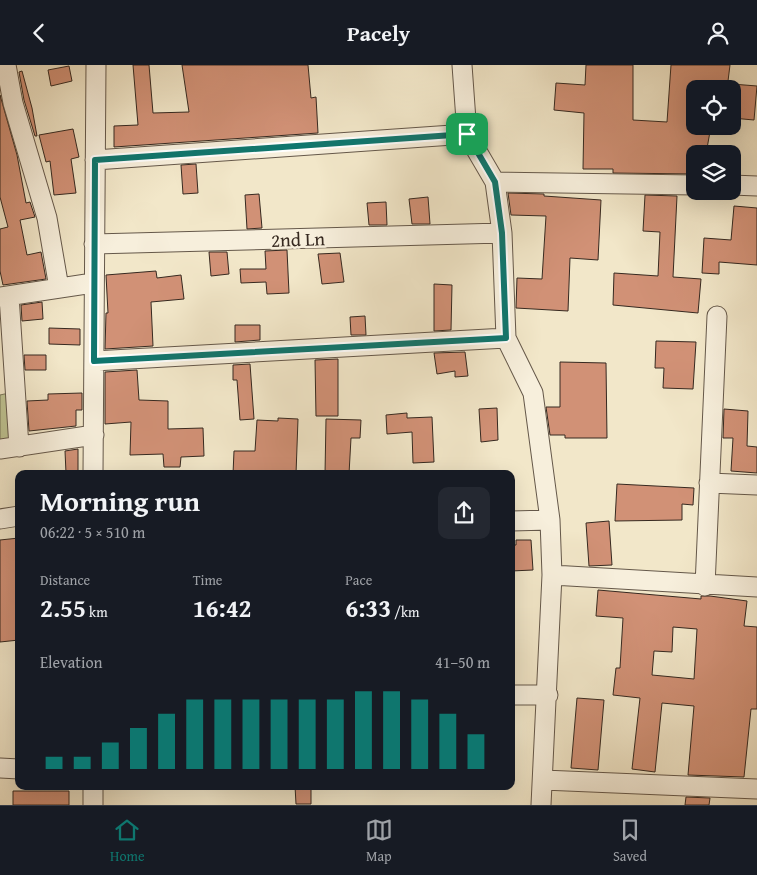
<!DOCTYPE html>
<meta charset="utf-8">
<style>
:root{--surface:#171b24;--page:#242831;--text:#f1f3f6;--muted:#9ea1a6;--line:#363941;--accent:#0f766e}
body{margin:0;font-family:"Gentium Book Plus",serif;background:var(--page);color:var(--text);height:100vh;display:flex;flex-direction:column;font-size:19px;white-space:nowrap}
*{box-sizing:border-box;margin:0}
p{font-size:16px;color:var(--muted)}
.icon{flex:none;width:28px;height:28px;fill:none;stroke:currentColor;stroke-width:2;stroke-linecap:round;stroke-linejoin:round}
.map{position:relative;flex:1;overflow:hidden}
.details{position:absolute;left:15px;top:405px;width:500px;height:320px;display:flex;flex-direction:column;background:var(--surface);border-radius:10px;box-shadow:0 5px 20px #0002}
.details>*{flex:none}
.buttons{position:absolute;left:686px;top:15px;display:grid;gap:10px}
.buttons a{display:grid;place-items:center;width:55px;height:55px;border-radius:10px;background:var(--surface);box-shadow:0 5px 20px #0002;font-size:25px}
.pin{position:absolute;display:grid;place-items:center;width:42px;height:42px;color:#fff;margin:-21px;border-radius:10px;box-shadow:0 2px 8px #0006}
.round{display:grid;place-items:center;flex:none;width:52px;height:52px;border-radius:10px;background:var(--page)}
.overview{display:flex;align-items:center;justify-content:space-between;height:85px;padding:0 25px}
h1{font-size:28px;font-weight:700;line-height:38px}
.figures{display:grid;grid-template-columns:repeat(3,1fr);gap:8px;height:85px;padding:5px 25px}
.figures div{display:grid;align-content:center}
.figures b{font-size:25px;font-weight:700}
.figures small{font-size:14px;font-weight:400}
.figures p{font-size:14px}
.chart{height:140px;padding:10px 25px}
.chart p{display:flex;justify-content:space-between}
.chart svg{width:100%;height:90px;margin-top:5px;stroke:var(--accent);stroke-width:6}
header{display:flex;justify-content:space-between;align-items:center;height:65px;padding:0 25px;background:var(--surface);font-size:22px;font-weight:700}
.tab-bar{display:flex;justify-content:space-around;align-items:center;height:70px;border-top:1px solid var(--line);background:var(--surface);font-size:14px;color:var(--muted)}
.tab-bar a{display:grid;justify-items:center;gap:2px}
.tab-bar .active{color:var(--accent)}
.map>svg:first-child{display:block}
.green{fill:#bfc493;stroke:#7a765a}
.building{fill:#d19176;stroke:#362920;fill-rule:evenodd}
.lines{fill:none;stroke-linecap:round;stroke-linejoin:round}
.minor-casing{stroke:#65584a;stroke-width:21}
.minor{stroke:#f7efdc;stroke-width:19}
.route-casing{stroke:#fff;stroke-width:10}
.route{stroke:#0f766e;stroke-width:6}
.labels{text-anchor:middle;dominant-baseline:central;stroke-width:5;stroke-linejoin:round;paint-order:stroke}
.street-label{font-size:19px;fill:#362920;stroke:#f7efdc}
</style>
<header><svg class="icon" aria-label="back" viewBox="0 0 24 24"><path d="M15 5l-7 7 7 7"/></svg>Pacely<svg class="icon" aria-label="person" viewBox="0 0 24 24"><circle cx="12" cy="8" r="4"/><path d="M4 21q1-7 8-7t8 7"/></svg></header>
<div class="map">
<svg width="757" height="740" viewBox="0 0 757 740">
<rect width="100%" height="100%" fill="#f2e7c9"/>
<filter id="stains"><feTurbulence type="fractalNoise" baseFrequency=".004" numOctaves="4"/><feColorMatrix values="0 0 0 0 .2 0 0 0 0 .09 0 0 0 0 .02 0 0 0 .5 -.17"/></filter>
<radialGradient id="worn" r=".72"><stop offset=".6" stop-color="#630" stop-opacity="0"/><stop offset="1" stop-color="#630" stop-opacity=".3"/></radialGradient>
<path class="green" d="M9 328 16 374 0 377V330Z"/>
<path class="building" d="M133 0H149L153 48 189 47 182 0H308L311 33 316 32 318 68 114 82V61L138 60Z
M586 0H633V55L667 57 671 0H730L727 24H695L693 57 695 61H711L706 89H695V109L613 108V104H583L584 48 554 45 556 18 585 20Z
M69 1 72 16 51 21 48 5Z
M22 6 32 43 37 71H35L24 35 19 7Z
M732 19 757 21 754 55 732 53Z
M0 30 17 90 26 138 30 137 35 152 20 155 27 190 41 187 46 214 3 220 0 206V164L8 162 0 132Z
M73 64 79 92 71 94 76 128 54 130 50 96 46 97 39 70Z
M196 99 198 128 183 129 181 100Z
M508 128 544 129V131L601 135 598 195 570 193 568 246 516 243 517 213 542 214 546 151 511 150Z
M259 129 262 163 247 164 245 130Z
M645 130 677 131 673 212 701 214 698 248 613 240 614 208 658 211 660 167 643 166Z
M428 132 430 159H412L409 134Z
M386 137 387 160H369L367 138Z
M734 141 757 143V200L719 197V209L702 208 704 173 731 175Z
M287 185 289 228 267 229 266 217 241 218 240 204H266L265 186Z
M209 187H227L229 209 211 211Z
M340 188 344 217 322 219 318 189Z
M156 206 157 213 181 210 184 234 151 237 153 281 105 284 106 248H108L106 210Z
M434 219 452 220 451 265 434 266Z
M42 237 43 254 22 256 21 240Z
M365 251 366 270H351L350 252Z
M235 260H260V275L235 277Z
M49 263 80 264V280L49 279Z
M656 276 696 277 693 324 663 323 664 303H655Z
M465 287 468 311 455 312V306L437 309 434 288Z
M24 290H46V305H25Z
M338 294V351H316L315 295Z
M560 297 606 298 607 373H565V370H550L546 342H560Z
M250 299 254 354 240 355 237 315H233V300Z
M137 305 139 335 168 336V364L203 363 204 391 181 392 180 402H164L163 389 130 390 131 357 105 359V307Z
M82 328V345H76V361L29 366 27 336 48 335V329Z
M497 343 498 375 481 377 479 344Z
M724 344 748 346 747 381 757 382V408L731 406 733 373H723Z
M407 348V353L432 352 434 397 413 398 412 367 387 369 386 350Z
M278 353 298 354 296 409H233L234 386H255L257 355 278 356Z
M326 354 361 355 360 373H351L349 409H325Z
M78 384V408H66L65 386Z
M617 419 694 423 693 440 682 439V455L615 456Z
M609 456 612 500 589 501 586 458Z
M19 473V575L0 577V475Z
M516 475H531L533 505 511 506V480H516Z
M598 525 701 534V531H710L747 536 744 561 757 562V644H751L744 712 688 710 694 641 662 638 655 707 632 704 640 633 613 630 616 603H620L623 553 596 551ZM673 562 697 564 694 614 652 610 654 586 672 587Z
M577 633 604 635 598 705 571 703Z
M295 721H311V739H296Z
M13 726H69V740H13Z
M686 732 710 733 709 740H685Z"/>
<g class="lines">
<defs>
<path id="minor" d="M6 0 13 38 47 153 59 223
M462 0 467 69 495 117 502 168 506 273 533 328 550 455 552 510 541 740
M95 95 467 69
M495 117 695 120
M732 120 757 121
M94 179 502 168
M9 231 19 382
M0 232 93 218
M94 296 506 273
M0 384 94 370
M93 409 96 0
M709 418 757 420
M0 454 19 451
M511 456 550 455
M552 510 757 522
M705 521 717 251
M511 630H548
M0 703 19 704
M543 715 757 724
M93 740V721"/>
</defs>
<use href="#minor" class="minor-casing"/>
<use href="#minor" class="minor"/>
</g>
<g class="lines">
<defs>
<path id="route" d="M467 69 495 117 502 168 506 273 94 296 95 95Z"/>
</defs>
<use href="#route" class="route-casing"/>
<use href="#route" class="route"/>
</g>
<g class="labels">
<g class="street-label">
<text transform="translate(298 174) rotate(-2)">2nd Ln</text>
</g>
</g>
<rect width="100%" height="100%" filter="url(#stains)"/>
<rect width="100%" height="100%" fill="url(#worn)"/>
</svg>
<div class="buttons">
<a><svg class="icon" aria-label="locate" viewBox="0 0 24 24"><circle cx="12" cy="12" r="6"/><path d="M12 2v4M12 18v4M2 12h4M18 12h4"/></svg></a>
<a><svg class="icon" aria-label="layers" viewBox="0 0 24 24"><path d="M12 4l9 5-9 5-9-5zM3 14l9 5 9-5"/></svg></a>
</div>
<div class="pin" style="left:467px;top:69px;background:#1e9e55"><svg class="icon" aria-label="arrive" viewBox="0 0 24 24"><path d="M6 21V4h12l-3 4 3 4H6"/></svg></div>
<section class="details">
<div class="overview"><div><h1>Morning run</h1><p>06:22 · 5 × 510 m</p></div><a class="round"><svg class="icon" aria-label="share" viewBox="0 0 24 24"><path d="M12 15V3M7 8l5-5 5 5M5 13v7h14v-7"/></svg></a></div>
<div class="figures">
<div><p>Distance</p><b>2.55<small> km</small></b></div>
<div><p>Time</p><b>16:42</b></div>
<div><p>Pace</p><b>6:33<small> /km</small></b></div>
</div>
<div class="chart"><p><span>Elevation</span>41–50 m</p>
<svg viewBox="0 0 160 44" preserveAspectRatio="none"><path d="M5 44V38M15 44V38M25 44V31M35 44V24M45 44V17M55 44V10M65 44V10M75 44V10M85 44V10M95 44V10M105 44V10M115 44V6M125 44V6M135 44V10M145 44V17M155 44V27"/></svg>
</div>
</section>
</div>
<nav class="tab-bar">
<a class="active"><svg class="icon" aria-label="home" viewBox="0 0 24 24"><path d="M3 11l9-7 9 7M6 9v11h12V9"/></svg>Home</a>
<a><svg class="icon" aria-label="map" viewBox="0 0 24 24"><path d="M3 6l6-2 6 2 6-2v14l-6 2-6-2-6 2zM9 4v14M15 6v14"/></svg>Map</a>
<a><svg class="icon" aria-label="saved" viewBox="0 0 24 24"><path d="M7 4h10v16l-5-4-5 4z"/></svg>Saved</a>
</nav>
